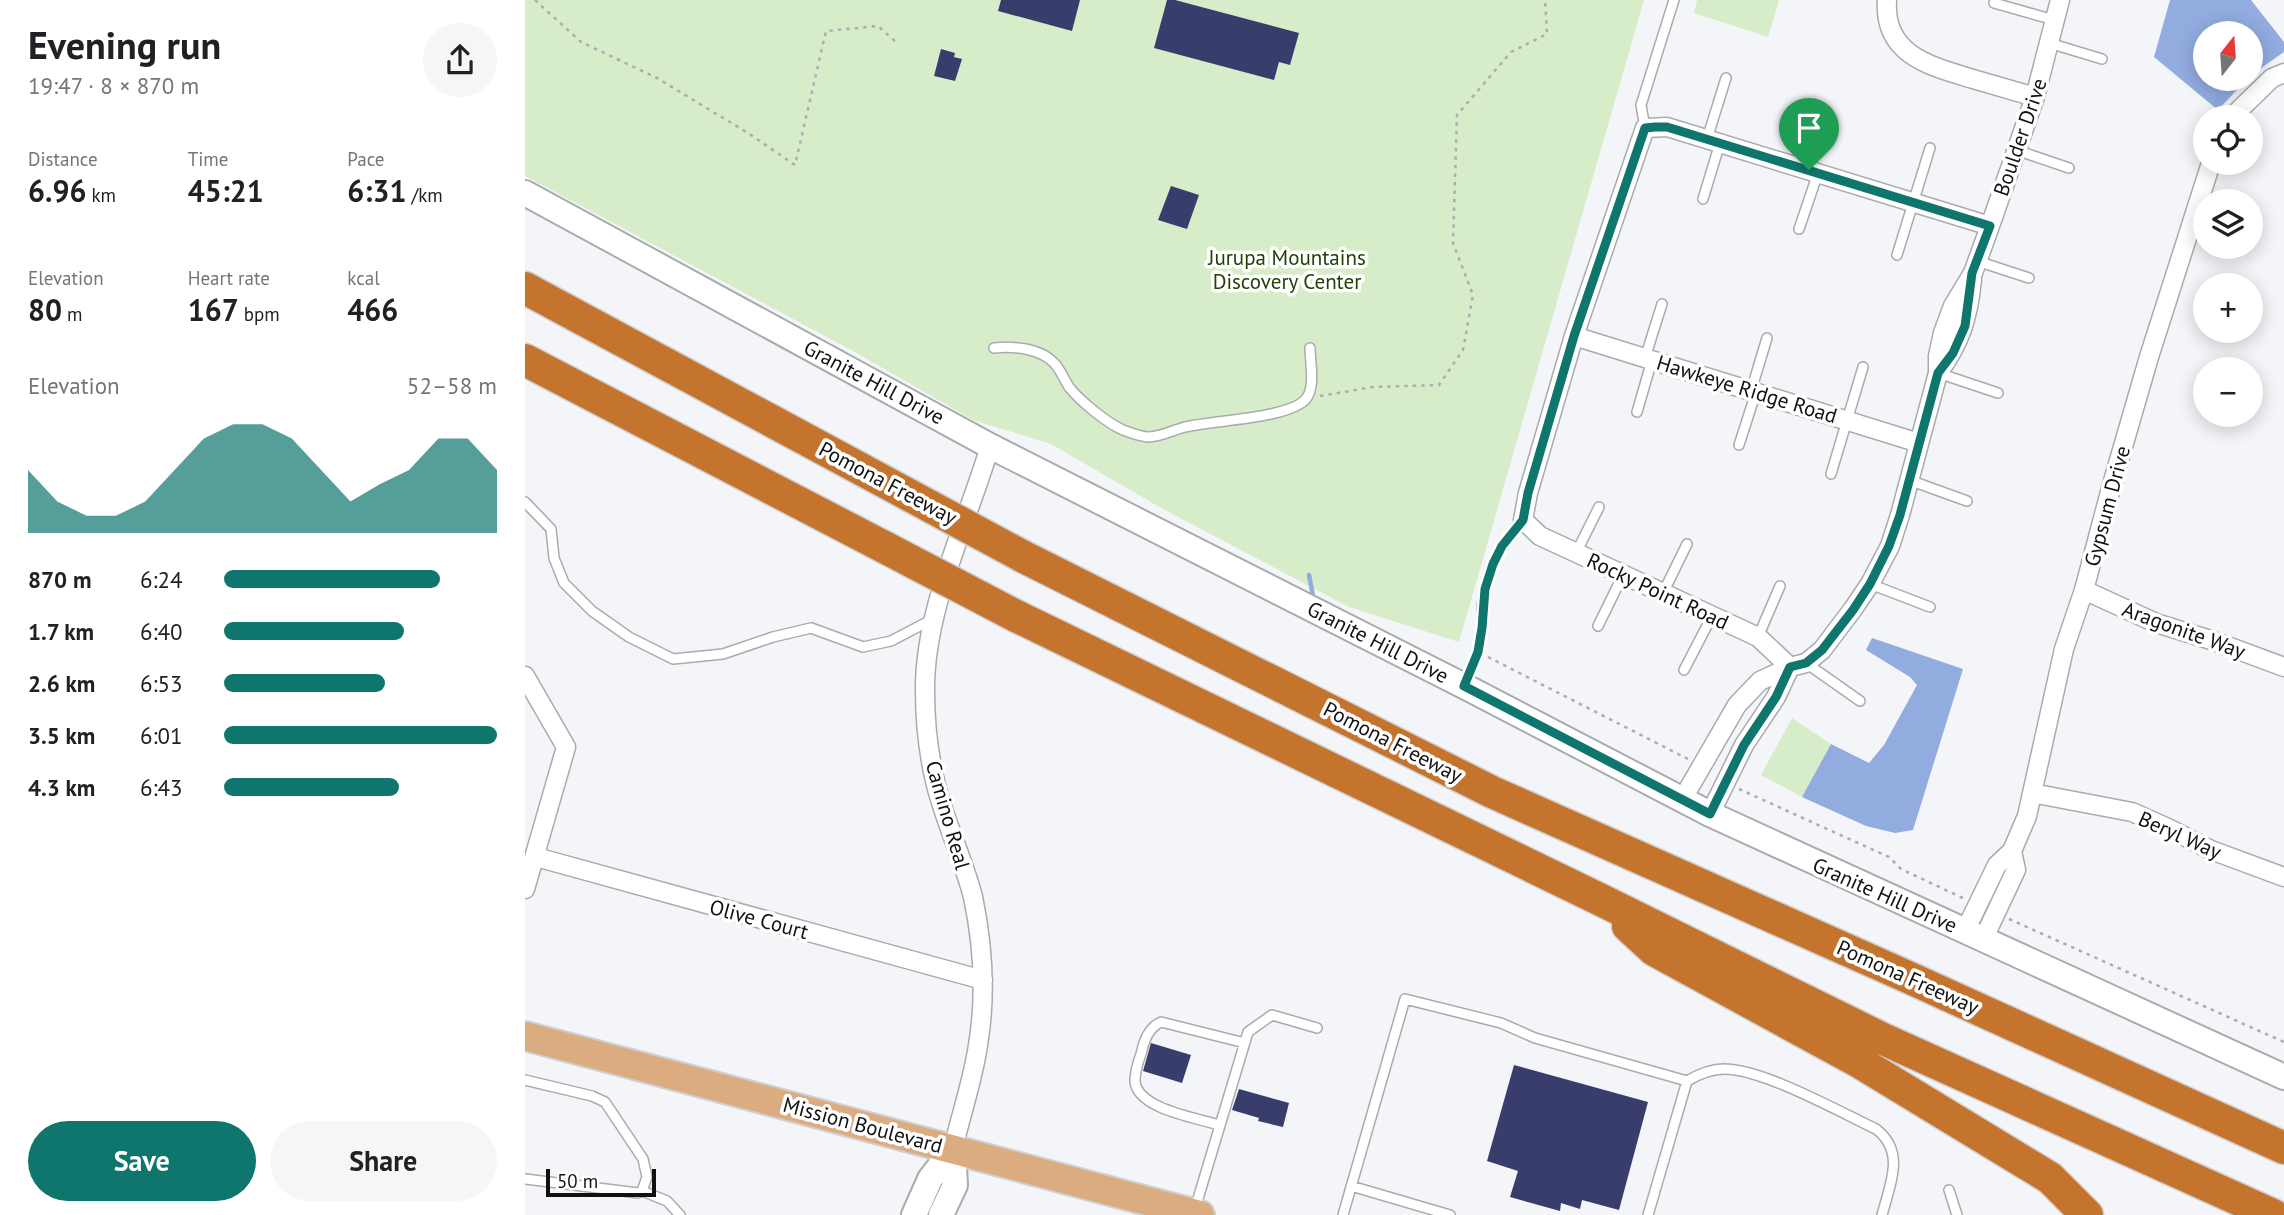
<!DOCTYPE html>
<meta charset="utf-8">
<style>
:root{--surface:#fff;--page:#f6f6f6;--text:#202124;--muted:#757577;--accent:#0f766e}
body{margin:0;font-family:"PT Sans",sans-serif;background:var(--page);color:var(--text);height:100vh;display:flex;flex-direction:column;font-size:26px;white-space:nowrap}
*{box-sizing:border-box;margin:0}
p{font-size:23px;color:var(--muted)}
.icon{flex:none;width:38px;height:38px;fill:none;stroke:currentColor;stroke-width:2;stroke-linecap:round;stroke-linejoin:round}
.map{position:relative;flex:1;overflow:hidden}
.drawer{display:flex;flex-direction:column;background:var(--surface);width:525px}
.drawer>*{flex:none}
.needle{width:46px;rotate:17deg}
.fabs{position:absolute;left:1668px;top:21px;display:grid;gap:14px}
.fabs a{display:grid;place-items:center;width:70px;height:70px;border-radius:50%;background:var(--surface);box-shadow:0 4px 18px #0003;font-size:35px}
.scale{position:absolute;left:21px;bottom:18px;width:110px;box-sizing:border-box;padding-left:7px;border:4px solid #111112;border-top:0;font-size:19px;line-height:24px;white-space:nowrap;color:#111112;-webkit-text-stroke:5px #fff;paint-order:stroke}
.pin{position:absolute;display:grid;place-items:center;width:60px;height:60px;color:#fff;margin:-72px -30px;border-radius:50% 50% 50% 0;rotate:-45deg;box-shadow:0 0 7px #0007}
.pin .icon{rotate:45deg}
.round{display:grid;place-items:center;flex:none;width:74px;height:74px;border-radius:37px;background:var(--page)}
.summary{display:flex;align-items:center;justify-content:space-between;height:119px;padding:0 28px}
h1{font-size:38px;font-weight:700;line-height:52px}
.figures{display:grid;grid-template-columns:repeat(3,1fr);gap:10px;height:119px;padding:7px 28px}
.figures div{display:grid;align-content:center}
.figures b{font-size:30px;font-weight:700}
.figures small{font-size:19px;font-weight:400}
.figures p{font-size:19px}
.chart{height:196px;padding:14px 28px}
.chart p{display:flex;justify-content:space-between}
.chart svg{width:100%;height:126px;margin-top:7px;fill:var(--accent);opacity:.7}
.button{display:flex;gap:14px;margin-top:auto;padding:14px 28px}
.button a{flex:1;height:80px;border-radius:42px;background:var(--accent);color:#fff;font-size:28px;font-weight:700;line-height:80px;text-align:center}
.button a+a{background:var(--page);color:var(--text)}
ul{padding:0 28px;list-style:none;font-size:23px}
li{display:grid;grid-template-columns:112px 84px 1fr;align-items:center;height:52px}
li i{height:18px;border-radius:9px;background:var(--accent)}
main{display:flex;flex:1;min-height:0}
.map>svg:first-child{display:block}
.green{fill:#d7edc9}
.water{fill:#92ace0}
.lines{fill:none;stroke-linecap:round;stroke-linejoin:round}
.stream{stroke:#92ace0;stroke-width:4.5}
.building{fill:#383d6c}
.lane-casing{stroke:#aaabae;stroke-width:12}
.street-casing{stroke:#aaabae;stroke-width:21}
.secondary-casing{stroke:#aaabae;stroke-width:28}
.primary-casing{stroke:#cfcfd0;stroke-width:32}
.highway-casing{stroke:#cfcfd0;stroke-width:35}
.path{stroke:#adadb0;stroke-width:2.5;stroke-dasharray:3.5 5;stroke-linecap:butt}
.lane{stroke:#fff;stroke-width:9}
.street{stroke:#fff;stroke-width:18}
.secondary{stroke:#fff;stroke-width:24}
.primary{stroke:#dcac81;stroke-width:28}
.highway{stroke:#c5742d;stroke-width:32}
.highway-bridge-casing{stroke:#cfcfd0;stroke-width:35;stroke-linecap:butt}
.highway-bridge{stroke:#c5742d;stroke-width:32}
.route-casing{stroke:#fff;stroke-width:14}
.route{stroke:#0f766e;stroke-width:9}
.labels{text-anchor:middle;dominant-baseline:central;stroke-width:7;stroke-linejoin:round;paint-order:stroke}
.street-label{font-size:21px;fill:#111112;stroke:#fff}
.park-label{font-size:21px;fill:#223f05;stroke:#fff}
</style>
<main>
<section class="drawer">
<div class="summary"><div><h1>Evening run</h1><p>19:47 · 8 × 870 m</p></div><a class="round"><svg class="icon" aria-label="share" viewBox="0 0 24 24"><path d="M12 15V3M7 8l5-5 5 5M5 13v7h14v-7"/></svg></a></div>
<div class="figures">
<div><p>Distance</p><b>6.96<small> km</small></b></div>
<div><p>Time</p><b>45:21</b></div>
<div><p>Pace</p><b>6:31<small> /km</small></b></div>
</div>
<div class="figures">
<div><p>Elevation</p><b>80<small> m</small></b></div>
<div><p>Heart rate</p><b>167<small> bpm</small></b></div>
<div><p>kcal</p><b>466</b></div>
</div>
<div class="chart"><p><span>Elevation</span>52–58 m</p>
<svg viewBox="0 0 160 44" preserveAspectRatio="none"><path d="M0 44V22L10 33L20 38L30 38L40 33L50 22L60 11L70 6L80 6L90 11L100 22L110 33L120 27L130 22L140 11L150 11L160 22V44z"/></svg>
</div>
<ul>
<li><b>870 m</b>6:24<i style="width:79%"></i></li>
<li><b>1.7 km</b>6:40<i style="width:66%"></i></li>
<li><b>2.6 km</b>6:53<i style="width:59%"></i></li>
<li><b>3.5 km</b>6:01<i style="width:100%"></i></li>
<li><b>4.3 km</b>6:43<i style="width:64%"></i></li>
</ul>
<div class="button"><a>Save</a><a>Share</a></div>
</section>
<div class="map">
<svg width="1759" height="1215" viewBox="0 0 1759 1215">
<rect width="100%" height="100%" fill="#f4f5f9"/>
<path class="green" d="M0 0H1119L934 642 824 607 636 508 526 444 448 420 328 351 0 176Z
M1172 0H1254L1243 37 1169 13Z
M1267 718 1306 744 1277 797 1236 775Z"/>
<path class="water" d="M1645 0H1726L1759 42V52L1726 75V33H1680V79H1722L1693 110 1629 57Z
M1347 638 1438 669 1388 830 1370 833 1341 826 1277 797 1306 744 1344 763 1359 745 1392 685 1385 677 1341 650Z"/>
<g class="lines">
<path class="stream" d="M784 575 788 596"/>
</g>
<path class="building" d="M476 0H555L547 31 473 11Z
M642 0H650L774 33 765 65 754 62 749 80 629 48Z
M416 49 430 53 429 57 437 59 430 81 409 76Z
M646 186 674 195 662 229 633 220Z
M626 1043 666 1055 657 1083 618 1071Z
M989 1065 1123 1102 1094 1210 1057 1200 1055 1209 1036 1203 1035 1211 985 1197 993 1171 962 1161Z
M714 1089 764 1103 758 1127 733 1121 734 1118 707 1110Z"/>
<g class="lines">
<defs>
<path id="lane" d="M1469 3 1529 20
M1524 43 1577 59
M1120 128 1116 105 1149 0
M1182 139 1201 78
M1491 150 1544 168
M1284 170 1302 113
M1178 199 1195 143
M1274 229 1293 173
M1372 255 1405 148
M1452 261 1504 278
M469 348C489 346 516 348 530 364 536 371 539 379 544 387 555 401 582 423 598 430 606 433 616 437 624 437 638 436 648 430 660 427 689 420 760 419 780 400 791 389 785 362 785 348
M1120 358 1137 304
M1413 373 1473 393
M1226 391 1242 338
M1112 412 1127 360
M1214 445 1231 392
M1306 474 1338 367
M1384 480 1442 501
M0 502 26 529 29 558 39 583 67 611 104 637 148 659 198 654 248 637 286 628 338 647 366 641 408 619
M1051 553 1074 507
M1345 584 1405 607
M1138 593 1162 544
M1073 626 1098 575
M1233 637 1255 586
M1281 663 1335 701
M1159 670 1187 616
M939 686 953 652 957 628V606L960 589 968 564 977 546 998 520
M0 1080 67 1096 80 1102 118 1159 122 1177 117 1191 113 1193 0 1179
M1162 1081C1174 1074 1185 1069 1199 1069 1238 1069 1313 1111 1351 1129 1381 1152 1365 1184 1357 1215
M694 1125C672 1118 612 1109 610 1081 610 1072 613 1062 616 1054 619 1041 623 1028 636 1022L720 1043
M826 1186 925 1215
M1424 1190 1432 1215
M117 1191 142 1201 155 1215
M669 1212 723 1032 747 1015 792 1028
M818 1215 880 999 976 1023 1010 1038 1162 1081 1123 1215"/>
<path id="street" d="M1362 0C1358 55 1405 66 1448 79 1468 85 1489 91 1510 97
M1709 117 1713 111 1747 78 1759 73
M1049 336 1394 443
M1413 373C1436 342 1443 318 1447 280
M1559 590 1631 623 1689 641 1759 667
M1265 667 1233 637 1015 536 998 520 1003 493 1049 336 1120 128 1142 127 1465 226
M0 676 41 747 0 889
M1507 793 1607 812 1645 829 1686 850 1759 877
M1157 800 1212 705 1235 681 1265 667 1281 663 1297 650 1328 609 1345 584 1365 546 1375 515 1413 373V356L1418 333 1428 306 1448 273 1465 226 1510 97 1535 0
M1185 814 1219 745 1251 697 1265 667
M11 857 458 980
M1440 931 1472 865 1487 851 1502 816 1539 649 1559 590 1586 488 1624 357 1686 163
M1458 940 1491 870 1487 851
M428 1149C436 1114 448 1080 453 1045 461 997 458 945 448 897 438 858 419 820 410 781 403 751 400 721 400 691 399 610 442 523 465 446"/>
<path id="secondary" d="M0 193 465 446 939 686 1185 814 1759 1077
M389 1215 405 1179 428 1149
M416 1215 430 1185 428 1149"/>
<path id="primary" d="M0 1036 675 1215"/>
<path id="highway" d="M0 288 384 495
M0 360 361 548
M497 556 967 792 1385 978 1759 1148
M491 616 1074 899 1358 1039 1748 1215
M1103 926 1129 950 1336 1063 1525 1178 1562 1215"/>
</defs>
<use href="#lane" class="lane-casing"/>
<use href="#street" class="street-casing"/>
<use href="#secondary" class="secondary-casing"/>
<use href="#primary" class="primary-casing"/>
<use href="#highway" class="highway-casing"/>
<path class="path" d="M10 0 56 42 132 78 223 133 270 165 301 31 353 26 372 43
M795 396 848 387 914 385 938 350 948 295 928 243 932 115 986 52 1022 34 1020 0
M963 657 1163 759
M1214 789 1364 857 1376 869 1440 899
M1484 919 1759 1042"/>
<use href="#lane" class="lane"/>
<use href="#street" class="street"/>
<use href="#secondary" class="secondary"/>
<use href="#primary" class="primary"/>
<use href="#highway" class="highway"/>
<defs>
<path id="highway-bridge" d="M384 495 497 556
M361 548 491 616"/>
</defs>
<use href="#highway-bridge" class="highway-bridge-casing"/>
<use href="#highway-bridge" class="highway-bridge"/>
</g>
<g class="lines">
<defs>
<path id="route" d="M1130 127H1142L1465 226 1447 273 1440 326 1428 353 1413 373 1375 515 1364 546 1345 584 1328 610 1297 650 1281 663 1265 667 1251 697 1219 745 1185 814 939 686 953 652 957 628 960 589 968 564 977 546 998 520 1003 493 1049 336 1120 128Z"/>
</defs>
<use href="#route" class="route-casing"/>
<use href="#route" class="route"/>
</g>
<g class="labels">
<g class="street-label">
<text transform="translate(1495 137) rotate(-71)">Boulder Drive</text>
<text transform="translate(349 382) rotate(28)">Granite Hill Drive</text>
<text transform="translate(1222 389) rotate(17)">Hawkeye Ridge Road</text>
<text transform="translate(363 483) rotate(28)">Pomona Freeway</text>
<text transform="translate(1582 506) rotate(-75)">Gypsum Drive</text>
<text transform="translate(1133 591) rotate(25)">Rocky Point Road</text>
<text transform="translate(1659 630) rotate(20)">Aragonite Way</text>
<text transform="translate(853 642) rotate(27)">Granite Hill Drive</text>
<text transform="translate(868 742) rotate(27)">Pomona Freeway</text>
<text transform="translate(423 815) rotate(74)">Camino Real</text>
<text transform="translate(1655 835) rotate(24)">Beryl Way</text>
<text transform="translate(1360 895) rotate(24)">Granite Hill Drive</text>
<text transform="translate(234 919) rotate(15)">Olive Court</text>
<text transform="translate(1383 977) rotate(24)">Pomona Freeway</text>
<text transform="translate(338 1125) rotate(15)">Mission Boulevard</text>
</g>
<g class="park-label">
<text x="762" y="257">Jurupa Mountains<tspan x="762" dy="24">Discovery Center</tspan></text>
</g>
</g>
</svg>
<div class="fabs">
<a><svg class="needle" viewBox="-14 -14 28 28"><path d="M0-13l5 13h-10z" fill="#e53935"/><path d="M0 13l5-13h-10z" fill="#757577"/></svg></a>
<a><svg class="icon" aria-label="locate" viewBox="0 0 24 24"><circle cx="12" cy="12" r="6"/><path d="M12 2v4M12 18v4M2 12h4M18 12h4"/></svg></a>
<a><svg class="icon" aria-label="layers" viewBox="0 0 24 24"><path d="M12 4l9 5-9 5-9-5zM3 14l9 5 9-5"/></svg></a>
<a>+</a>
<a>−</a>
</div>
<div class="scale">50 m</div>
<div class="pin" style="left:1284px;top:170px;background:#1e9e55"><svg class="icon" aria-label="arrive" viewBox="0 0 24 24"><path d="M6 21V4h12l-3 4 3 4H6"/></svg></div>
</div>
</main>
